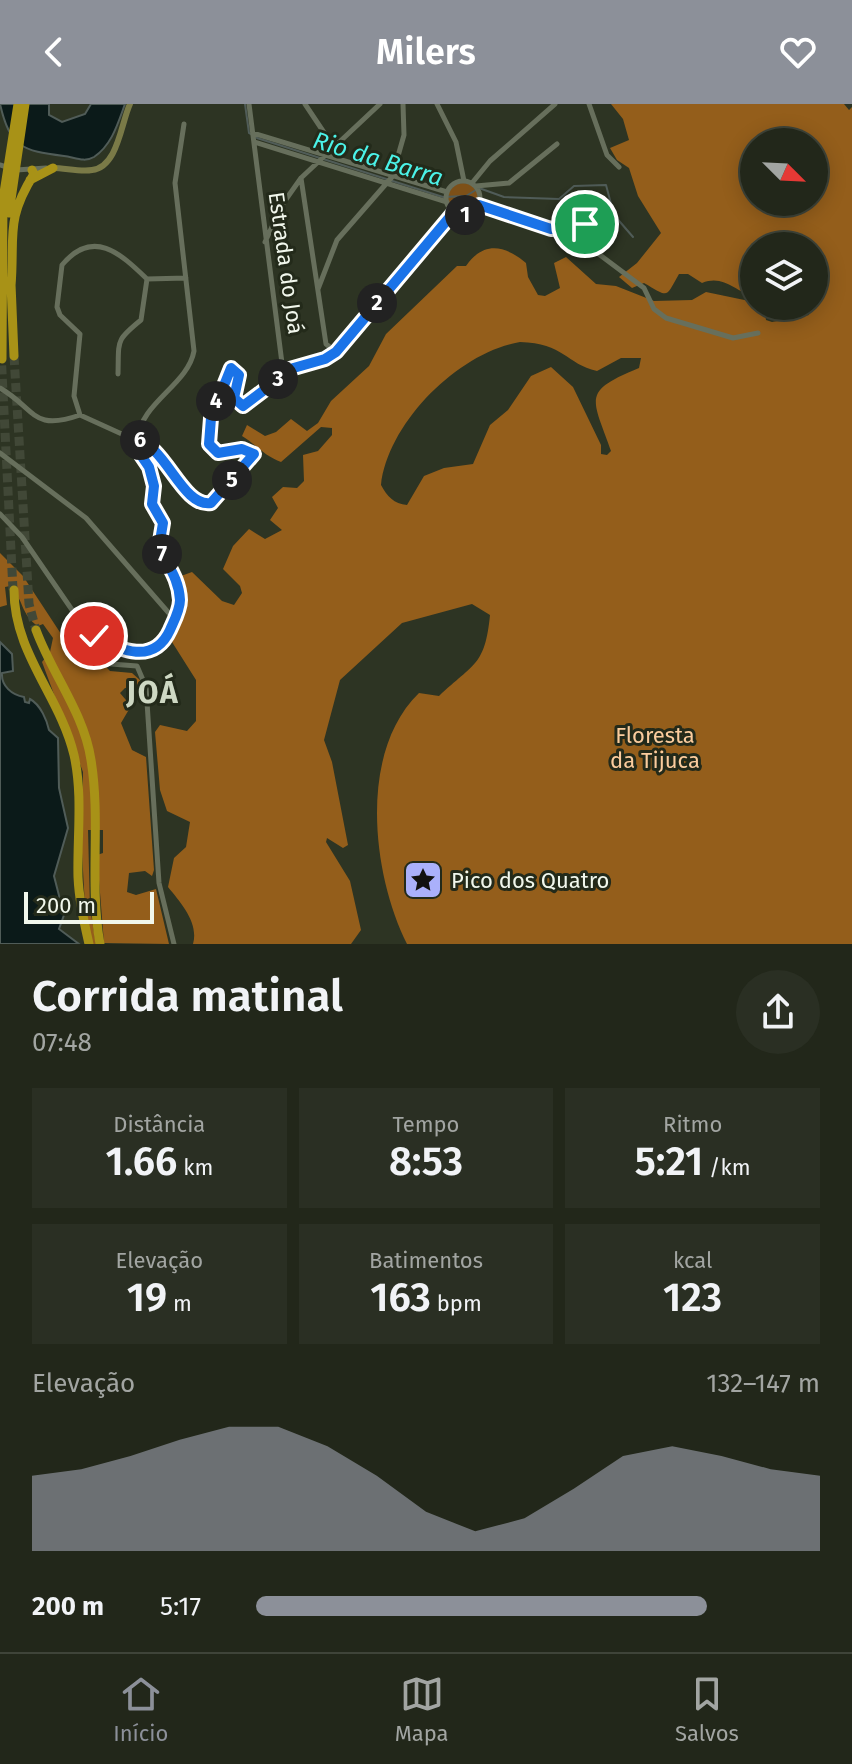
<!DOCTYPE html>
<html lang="pt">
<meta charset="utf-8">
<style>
:root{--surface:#22271a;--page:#2a2f23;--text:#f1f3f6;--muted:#a2a5a2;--line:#3f4439;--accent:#8c9099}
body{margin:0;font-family:"Fira Sans",sans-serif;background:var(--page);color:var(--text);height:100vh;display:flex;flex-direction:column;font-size:30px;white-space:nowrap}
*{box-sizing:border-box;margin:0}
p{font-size:26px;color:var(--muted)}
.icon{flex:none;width:44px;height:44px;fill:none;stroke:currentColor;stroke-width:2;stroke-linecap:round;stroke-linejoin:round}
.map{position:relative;height:840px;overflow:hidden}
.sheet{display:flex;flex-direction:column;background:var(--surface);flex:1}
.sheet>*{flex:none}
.needle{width:52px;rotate:114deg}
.buttons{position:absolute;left:740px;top:24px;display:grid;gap:16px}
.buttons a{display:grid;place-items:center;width:88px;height:88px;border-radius:50%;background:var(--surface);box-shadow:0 4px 20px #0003,0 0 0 2px var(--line);font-size:40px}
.scale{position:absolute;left:24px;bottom:20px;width:130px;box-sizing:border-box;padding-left:8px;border:4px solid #f1f7ec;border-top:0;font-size:22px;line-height:28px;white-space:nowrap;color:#f1f7ec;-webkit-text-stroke:6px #232a1a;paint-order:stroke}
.pin{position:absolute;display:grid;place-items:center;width:68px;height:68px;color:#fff;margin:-34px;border:4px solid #fff;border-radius:50%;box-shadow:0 2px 8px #0007}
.km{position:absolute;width:40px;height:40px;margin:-20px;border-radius:50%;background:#222;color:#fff;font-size:22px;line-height:40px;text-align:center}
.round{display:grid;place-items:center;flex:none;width:84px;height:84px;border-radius:42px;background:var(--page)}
.summary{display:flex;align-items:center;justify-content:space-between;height:136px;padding:0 32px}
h1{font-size:44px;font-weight:600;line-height:60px}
.metrics{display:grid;grid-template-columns:repeat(3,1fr);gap:12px;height:136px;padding:8px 32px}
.metrics div{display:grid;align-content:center;border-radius:0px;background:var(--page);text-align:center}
.metrics b{font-size:40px;font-weight:600}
.metrics small{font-size:22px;font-weight:400}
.metrics p{font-size:22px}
.chart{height:224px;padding:16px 32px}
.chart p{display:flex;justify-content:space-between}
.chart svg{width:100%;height:144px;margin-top:8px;fill:var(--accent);opacity:.7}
ul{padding:0 32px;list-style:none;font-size:26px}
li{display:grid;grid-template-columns:128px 96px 1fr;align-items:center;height:60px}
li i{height:20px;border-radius:10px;background:var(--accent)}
header{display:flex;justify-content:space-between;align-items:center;height:104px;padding:0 32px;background:var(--accent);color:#fff;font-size:36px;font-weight:600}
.tab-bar{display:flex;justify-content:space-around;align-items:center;height:112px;border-top:2px solid var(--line);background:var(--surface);font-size:22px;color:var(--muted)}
.tab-bar a{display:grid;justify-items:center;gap:4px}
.tab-bar .active{color:var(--accent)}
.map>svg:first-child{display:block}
.green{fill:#7d5018}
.forest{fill:#945e1b;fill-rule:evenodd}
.water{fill:#0b1a19;stroke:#505c58;stroke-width:2}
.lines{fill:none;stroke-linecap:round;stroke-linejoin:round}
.stream{stroke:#505c58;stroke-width:2}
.highway-tunnel{stroke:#414837;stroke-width:9;stroke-dasharray:9 4.5;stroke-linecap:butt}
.street{stroke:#676f5c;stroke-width:5}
.secondary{stroke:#7a7a47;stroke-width:6}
.highway{stroke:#a89217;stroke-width:9}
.route-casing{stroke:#fff;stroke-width:16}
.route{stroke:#1a73e8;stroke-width:10}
.labels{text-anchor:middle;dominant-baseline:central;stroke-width:6;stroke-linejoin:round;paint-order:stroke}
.street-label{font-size:22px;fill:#f1f7ec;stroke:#232a1a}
.park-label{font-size:22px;fill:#fbcc9d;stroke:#232a1a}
.poi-label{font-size:22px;fill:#f1f7ec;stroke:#232a1a;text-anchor:start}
.water-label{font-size:24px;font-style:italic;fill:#4bf3e9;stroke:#232a1a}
.district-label{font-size:30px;font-weight:bold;letter-spacing:2px;fill:#ced8c3;stroke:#232a1a}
</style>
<header><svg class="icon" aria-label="back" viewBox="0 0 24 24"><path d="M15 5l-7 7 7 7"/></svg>Milers<svg class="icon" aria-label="heart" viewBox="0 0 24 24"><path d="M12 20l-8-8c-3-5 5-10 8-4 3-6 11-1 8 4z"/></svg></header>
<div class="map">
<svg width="852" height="840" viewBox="0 0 852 840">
<rect width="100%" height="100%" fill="#2d3423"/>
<path class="green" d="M448 94a15 15 0 1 1 30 0a15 15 0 1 1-30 0Z"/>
<path class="forest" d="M611 0H844L849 6 852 3V840H407C372 770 358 648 419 589L439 592C474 559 485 562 490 511L472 500 402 519 340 576 324 636 332 658 348 741 343 744 327 734 326 738 350 777 361 826 351 840H193C199 819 181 799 168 783L174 754 186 743 190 718 167 707 160 686 155 628 160 621 187 627 196 617V576L172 538 185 503 181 472 192 468 222 497 234 501 242 489 240 482 223 465 233 442 249 425 265 435 282 426 270 416 278 404 272 393 283 383 297 384 304 377 303 351 318 347 332 331V324L321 323 281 358C264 352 257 341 242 332L247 321 265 332 276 328 291 315 307 327 318 319 331 297 369 262 386 230 457 162H466C484 136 506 142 526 159L528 173 538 191 545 192 560 184 554 159 566 153 596 180 616 182 654 197 692 196 706 188 754 198V202H764L766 216 772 218 809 211V202H814V142H754V192C735 188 724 170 702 179L688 170H679C665 194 670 194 644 179L632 184 619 173 637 159 661 129 638 92 629 64 617 56 610 44 629 36 623 15ZM754 38H814V98H754ZM520 238C564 239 566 260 597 267L621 254H641L639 264C580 288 593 294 611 347L607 351 601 350V341L573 283 551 263 531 272 508 306 490 321 473 360 444 364 424 372 407 401C394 400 387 392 381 381 388 318 459 248 520 238Z
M0 449 23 472 67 539 73 542 83 539 110 567 132 569 141 577 139 583 125 584 120 589 131 602 121 619 132 646 146 653 154 766 152 772 145 767 129 769 127 788 136 791 156 785 169 840 104 839 97 751 103 749V726H88L90 804 96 840H92L85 803 82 748 83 668 42 558 50 548 53 534 43 520 38 522C21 512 23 493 10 482L5 483 7 501 0 503Z"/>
<path class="water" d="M0 0H49V11L62 18 85 10 91 0H125C118 19 112 41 94 53 84 59 74 53 64 52 22 47 10 43 0 0Z
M0 538 12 550 13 567 2 569C1 582 12 591 24 593L25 598 29 599 30 595C41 601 47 617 49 626L58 634 59 684 68 724 54 772 64 811 59 825 79 840H0Z"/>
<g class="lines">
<path class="stream" d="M245 0 249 29 257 34 443 93 466 92 479 84 504 93 559 95 574 82 606 81 614 111 633 133"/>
<path class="highway-tunnel" d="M1 248 13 486
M14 252 29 500 36 526"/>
<path class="street" d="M305 0 327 33 340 40
M437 0 456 38 464 77
M589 0 607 51 619 63
M253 29 447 88
M254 38 447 98
M0 61 16 66 46 64
M301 74 326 240 336 248
M446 94a17 17 0 1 1 34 0a17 17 0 1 1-34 0Z
M472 79 490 57 555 0
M476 82 509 79 557 40
M479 101 551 125 585 120 596 148 644 184 654 205 666 214 733 234 758 229
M265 138 282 101 301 74 380 0
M318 185 337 136 392 73 404 31 403 0
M283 267 325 255 336 248 454 108
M118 270C119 236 115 237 141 216L147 175
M0 284C36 305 32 328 80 311L135 336
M80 311 74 292 80 230 60 211 57 203 62 161C93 124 120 149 147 175L186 174
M138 335C140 299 188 281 194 247L175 79 184 20
M0 349 86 414 174 515
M0 410 22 433 103 551
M86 527 112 542
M174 840 159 779 146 583 137 562 111 560 104 548 112 542C121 544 133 551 143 550 169 546 183 505 178 483 174 467 165 457 159 443L163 419C148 388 157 372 134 341L135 336 146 340 194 394 202 400 211 399 254 350 242 345 218 349 209 340 211 314 227 266 233 264 239 271 234 294 243 302 276 277 283 267 249 0"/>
<path class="secondary" d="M53 64C65 64 80 68 92 66 118 63 121 19 130 0"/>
<path class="highway" d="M30 76 53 64
M9 109 25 0
M11 180 14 252
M11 182C15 132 5 116 34 70L32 66
M2 255 3 95 18 0
M14 486C14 550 60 592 74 651 83 691 77 733 78 773 79 796 84 818 89 840
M36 526C52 570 84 609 91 656 101 717 89 779 100 840"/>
</g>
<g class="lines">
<defs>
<path id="route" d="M94 532C121 547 154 561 170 526 174 517 180 506 180 496 179 474 167 461 159 443L163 419 152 400 154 382 149 363 134 341 135 336C165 339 182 404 211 399L254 350 242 345 218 349 209 340 211 314 231 264 239 271 234 294 243 302 276 277 283 267 325 255 336 248 454 108 465 111 479 101 551 125 585 120"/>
</defs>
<use href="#route" class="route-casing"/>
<use href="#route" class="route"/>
</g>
<defs>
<symbol id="sight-square" viewBox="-11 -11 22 22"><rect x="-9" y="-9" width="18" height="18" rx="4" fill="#aab0fb" stroke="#232a1a"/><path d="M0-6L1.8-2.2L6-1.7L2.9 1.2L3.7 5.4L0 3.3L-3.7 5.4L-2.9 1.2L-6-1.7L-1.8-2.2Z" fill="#111"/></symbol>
</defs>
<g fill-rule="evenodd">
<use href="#sight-square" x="401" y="754" width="44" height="44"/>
</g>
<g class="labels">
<g class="street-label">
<text transform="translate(286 159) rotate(82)">Estrada do Joá</text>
</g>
<g class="park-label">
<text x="655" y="631">Floresta<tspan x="655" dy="25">da Tijuca</tspan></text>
</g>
<g class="poi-label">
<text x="451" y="776">Pico dos Quatro</text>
</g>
<g class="water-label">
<text transform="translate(378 55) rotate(17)">Rio da Barra</text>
</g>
<g class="district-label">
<text x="153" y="589">JOÁ</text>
</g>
</g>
</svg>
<div class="buttons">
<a><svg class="needle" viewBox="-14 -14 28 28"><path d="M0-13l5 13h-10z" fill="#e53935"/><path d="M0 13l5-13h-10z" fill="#a2a5a2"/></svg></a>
<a><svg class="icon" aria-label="layers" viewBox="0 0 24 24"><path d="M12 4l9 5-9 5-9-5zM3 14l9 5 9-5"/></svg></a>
</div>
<div class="scale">200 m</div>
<div class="pin" style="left:585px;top:120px;background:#1e9e55"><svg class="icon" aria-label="arrive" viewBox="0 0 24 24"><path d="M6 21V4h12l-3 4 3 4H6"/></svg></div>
<div class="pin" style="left:94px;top:532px;background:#d93025"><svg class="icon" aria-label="check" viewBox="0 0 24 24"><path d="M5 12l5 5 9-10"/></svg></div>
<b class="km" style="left:465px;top:111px">1</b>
<b class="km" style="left:377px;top:199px">2</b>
<b class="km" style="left:278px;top:275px">3</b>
<b class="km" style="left:216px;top:297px">4</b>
<b class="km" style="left:232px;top:376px">5</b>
<b class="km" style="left:140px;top:336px">6</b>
<b class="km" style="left:162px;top:450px">7</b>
</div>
<section class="sheet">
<div class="summary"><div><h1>Corrida matinal</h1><p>07:48</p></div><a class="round"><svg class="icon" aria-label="share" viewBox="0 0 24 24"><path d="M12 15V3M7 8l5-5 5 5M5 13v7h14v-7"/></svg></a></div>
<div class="metrics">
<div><p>Distância</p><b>1.66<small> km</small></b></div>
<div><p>Tempo</p><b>8:53</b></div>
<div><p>Ritmo</p><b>5:21<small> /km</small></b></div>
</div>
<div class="metrics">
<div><p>Elevação</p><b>19<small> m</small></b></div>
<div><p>Batimentos</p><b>163<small> bpm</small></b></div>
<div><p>kcal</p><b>123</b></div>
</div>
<div class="chart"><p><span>Elevação</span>132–147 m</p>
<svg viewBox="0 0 160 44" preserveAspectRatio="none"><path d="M0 44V21L10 19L20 15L30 10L40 6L50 6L60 12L70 21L80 32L90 38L100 34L110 25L120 15L130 12L140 15L150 19L160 21V44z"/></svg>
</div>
<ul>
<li><b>200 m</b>5:17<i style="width:80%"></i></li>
</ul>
</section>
<nav class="tab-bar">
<a class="active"><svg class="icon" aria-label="home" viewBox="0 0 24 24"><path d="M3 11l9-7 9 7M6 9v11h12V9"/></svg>Início</a>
<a><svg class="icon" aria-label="map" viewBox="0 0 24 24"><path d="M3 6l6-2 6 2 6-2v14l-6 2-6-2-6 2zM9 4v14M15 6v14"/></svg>Mapa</a>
<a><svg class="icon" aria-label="saved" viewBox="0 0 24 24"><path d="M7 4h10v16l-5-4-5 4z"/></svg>Salvos</a>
</nav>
